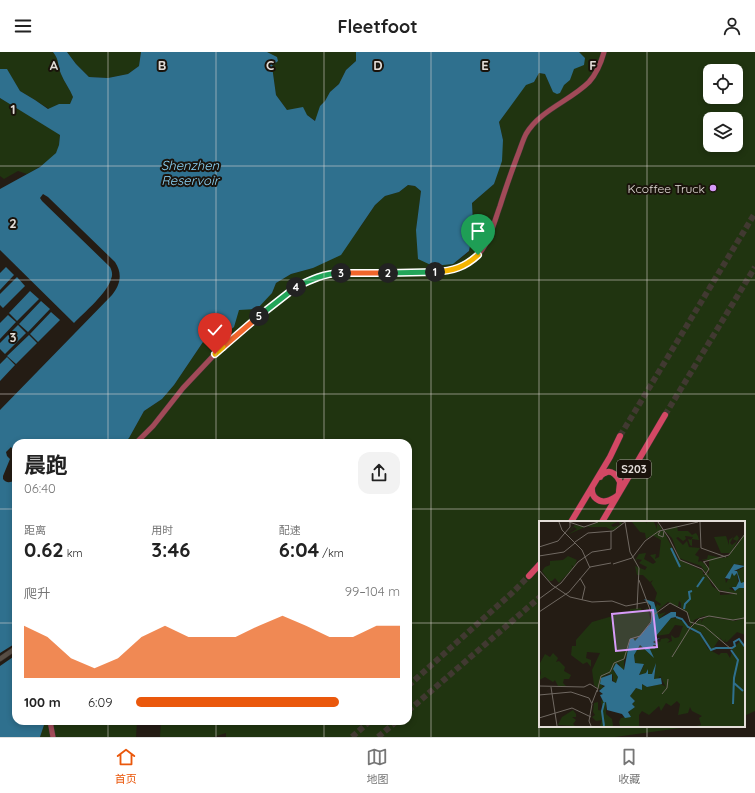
<!DOCTYPE html>
<html lang="zh">
<meta charset="utf-8">
<style>
:root{--surface:#fff;--page:#f2f2f2;--text:#222;--muted:#767676;--line:#e0e0e0;--accent:#ea580c}
body{margin:0;font-family:Quicksand,"Noto Sans SC",sans-serif;background:var(--page);color:var(--text);height:100vh;display:flex;flex-direction:column;font-size:15px;white-space:nowrap}
*{box-sizing:border-box;margin:0}
p{font-size:13px;color:var(--muted)}
.icon{flex:none;width:22px;height:22px;fill:none;stroke:currentColor;stroke-width:2;stroke-linecap:round;stroke-linejoin:round}
.map{position:relative;flex:1;overflow:hidden}
.side{position:absolute;left:12px;top:387px;width:400px;height:286px;display:flex;flex-direction:column;background:var(--surface);border-radius:12px;box-shadow:0 2px 6px #0003}
.side>*{flex:none}
.controls{position:absolute;left:703px;top:12px;display:grid;gap:8px}
.controls a{display:grid;place-items:center;width:40px;height:40px;border-radius:8px;background:var(--surface);box-shadow:0 2px 6px #0003;font-size:20px}
.pin{position:absolute;display:grid;place-items:center;width:34px;height:34px;color:#fff;margin:-41px -17px;border-radius:50% 50% 50% 0;rotate:-45deg;box-shadow:0 0 4px #0007}
.pin .icon{rotate:45deg}
.km{position:absolute;width:20px;height:20px;margin:-10px;border-radius:50%;background:#222;color:#fff;font-size:11px;line-height:20px;text-align:center}
.round{display:grid;place-items:center;flex:none;width:42px;height:42px;border-radius:12px;background:var(--page)}
.overview{display:flex;align-items:center;justify-content:space-between;height:68px;padding:0 12px}
h1{font-size:22px;font-weight:700;line-height:30px}
.stats{display:grid;grid-template-columns:repeat(3,1fr);gap:6px;height:68px;padding:4px 12px}
.stats div{display:grid;align-content:center}
.stats b{font-size:20px;font-weight:700}
.stats small{font-size:11px;font-weight:400}
.stats p{font-size:11px}
.chart{height:112px;padding:8px 12px}
.chart p{display:flex;justify-content:space-between}
.chart svg{width:100%;height:72px;margin-top:4px;fill:var(--accent);opacity:.7}
ul{padding:0 12px;list-style:none;font-size:13px}
li{display:grid;grid-template-columns:64px 48px 1fr;align-items:center;height:30px}
li i{height:10px;border-radius:5px;background:var(--accent)}
header{display:flex;justify-content:space-between;align-items:center;height:52px;padding:0 12px;background:var(--surface);font-size:18px;font-weight:700}
.tab-bar{display:flex;justify-content:space-around;align-items:center;height:56px;border-top:1px solid var(--line);background:var(--surface);font-size:11px;color:var(--muted)}
.tab-bar a{display:grid;justify-items:center;gap:2px}
.tab-bar .current{color:var(--accent)}
.map>svg:first-child{display:block}
.green{fill:#203410;fill-rule:evenodd}
.water{fill:#2f708e}
.pier{fill:#241c14}
.lines{fill:none;stroke-linecap:round;stroke-linejoin:round}
.highway-tunnel{stroke:#413931;stroke-width:6;stroke-dasharray:6 3;stroke-linecap:butt}
.secondary-casing{stroke:#3c3631;stroke-width:5.5}
.primary-casing{stroke:#3c3631;stroke-width:6}
.highway-casing{stroke:#3c3631;stroke-width:7}
.secondary{stroke:#574e45;stroke-width:4.5}
.primary{stroke:#a14a58;stroke-width:5}
.highway{stroke:#d34864;stroke-width:6}
.split-1-casing{stroke:#fff;stroke-width:8}
.split-2-casing{stroke:#fff;stroke-width:8}
.split-3-casing{stroke:#fff;stroke-width:8}
.split-4-casing{stroke:#fff;stroke-width:8}
.split-5-casing{stroke:#fff;stroke-width:8}
.split-6-casing{stroke:#fff;stroke-width:8}
.split-7-casing{stroke:#fff;stroke-width:8}
.split-1{stroke:#f5b400;stroke-width:5}
.split-2{stroke:#22a559;stroke-width:5}
.split-3{stroke:#f0652b;stroke-width:5}
.split-4{stroke:#22a559;stroke-width:5}
.split-5{stroke:#22a559;stroke-width:5}
.split-6{stroke:#f0652b;stroke-width:5}
.split-7{stroke:#f5b400;stroke-width:5}
.grid{fill:none;stroke:#e3ddd8;stroke-width:1;stroke-opacity:0.55}
.poi-dot{fill:#d79bf9;stroke:#1a130b;stroke-width:1.5}
.labels{text-anchor:middle;dominant-baseline:central;stroke-width:4;stroke-linejoin:round;paint-order:stroke}
.shield{fill:#1a130b;stroke:#a7a09a;stroke-width:1}
.shield-label{font-size:11px;font-weight:bold;fill:#e3ddd8}
.poi-label{font-size:12px;fill:#e3ddd8;stroke:#1a130b;text-anchor:end}
.water-label{font-size:13px;font-style:italic;fill:#8cd5f9;stroke:#1a130b}
.inset-river{fill:none;stroke:#2f708e;stroke-width:2}
.inset-road{fill:none;stroke:#706962;stroke-width:1}
.view{fill:#d79bf9;fill-opacity:0.15;stroke:#d79bf9;stroke-width:2}
.inset-edge{fill:none;stroke:#e3ddd8;stroke-width:2}
.grid-label{font-size:13px;text-anchor:middle;font-weight:bold;fill:#e3ddd8;stroke:#1a130b;stroke-width:4;stroke-linejoin:round;paint-order:stroke}
</style>
<header><svg class="icon" aria-label="menu" viewBox="0 0 24 24"><path d="M4 6h16M4 12h16M4 18h16"/></svg>Fleetfoot<svg class="icon" aria-label="person" viewBox="0 0 24 24"><circle cx="12" cy="8" r="4"/><path d="M4 21q1-7 8-7t8 7"/></svg></header>
<div class="map">
<svg width="755" height="685" viewBox="0 0 755 685">
<rect width="100%" height="100%" fill="#241c14"/>
<path class="green" d="M0 0H53C60 9 57 13 61 22 64 30 70 37 73 45L70 52H59L49 57 35 48 20 39 7 18 0 17Z
M67 0H141L139 14 128 22 108 26 89 25 76 12Z
M267 0H356V9L346 18 339 32 330 40 325 49 320 54 316 69 307 63 287 58 276 43 272 14Z
M579 0H755V659L744 664V470H540V674H695L615 685H226V681L213 685H160L161 669H408V391H124L129 386 144 359 162 347 174 333 203 290 214 285 239 258 272 241 276 231 291 222 313 216 359 177 375 153 385 144 399 140 408 133 415 134 421 139 416 178 453 212 469 200 470 194 477 185 473 170 472 151 494 132 503 88 499 70 526 32 534 30 539 21 545 22 553 39 560 41 563 33 570 28ZM710 19H736V45H710ZM710 67H736V93H710Z
M0 46 60 82C59 89 60 96 56 101 50 109 36 117 27 122L18 119 4 127 0 124Z
M44 669H137L136 685H40L44 673Z"/>
<path class="water" d="M53 0H67L76 12 89 25 108 26 128 22 139 14 141 0H267L277 5 278 9 272 14 276 43 287 58 303 55 307 63 315 69 320 54 325 49 330 40 339 32 346 18 356 9V0H579L585 6 584 13 574 17 570 28 564 33 560 41 557 42 553 40 545 22 539 21 534 30 526 33 499 70 503 88 502 109 494 132 472 151 473 170 477 185 476 193 470 194 469 199 453 212 433 214 418 207 416 178 421 139 415 134 408 133 399 140 385 144 375 153 341 203 313 216 291 222 276 231 272 241 257 257 239 258 234 275 220 286 214 285 203 290 174 333 162 347 144 359 129 386 124 391H16V401L11 395 6 400 7 404 10 407 3 424V427C7 432 11 430 16 428V669H44V673L40 685H0V358L112 243C120 233 123 222 115 210L48 145 43 142 40 146 42 149 110 215C112 219 113 223 111 227 108 240 84 261 74 271L0 198V137L40 115 56 101 59 93 60 83 0 46V17H7L20 39 35 48 48 57 59 52H70L73 45C70 37 64 30 61 22 57 13 60 9 53 0Z
M6 215 14 223 0 238V221Z
M17 225 25 234 3 256 0 253V242Z
M30 239 39 247 17 269 9 261Z
M41 249 50 257 28 280 19 272Z
M51 260 60 268 38 290 30 282Z
M8 263 16 270 0 287V271Z
M18 273 26 281 5 302 0 297V291Z
M29 283 37 291 16 312 7 304Z
M7 305 15 313 0 329V312Z"/>
<path class="pier" d="M16 591V603L0 614V601Z"/>
<g class="lines">
<path class="highway-tunnel" d="M665 363 755 215
M620 384 755 161
M408 634 513 540 529 524
M408 659 540 545
M352 685 370 669
M378 685 397 669"/>
<defs>
<path id="secondary" d="M0 607 16 596"/>
<path id="primary" d="M136 391 153 374 183 336 215 302 294 236C308 229 322 224 337 221L441 220C449 218 457 217 465 213 487 202 492 176 500 154 505 138 511 121 517 105 520 98 522 90 526 82 540 58 570 49 589 30 597 21 601 11 604 0
M50 669 53 685"/>
<path id="highway" d="M600 425C600 424 604 421 605 421 611 417 618 424 620 430 620 433 619 437 619 440
M592 436C591 445 599 451 607 449 611 448 614 446 617 444
M571 470 610 405 620 384
M602 470 665 363
M529 524 540 512"/>
</defs>
<use href="#secondary" class="secondary-casing"/>
<use href="#primary" class="primary-casing"/>
<use href="#highway" class="highway-casing"/>
<use href="#secondary" class="secondary"/>
<use href="#primary" class="primary"/>
<use href="#highway" class="highway"/>
</g>
<g class="lines">
<defs>
<path id="split-1" d="M435 220C453 219 465 215 478 203"/>
<path id="split-2" d="M388 221 435 220"/>
<path id="split-3" d="M341 221H388"/>
<path id="split-4" d="M296 235C310 228 325 221 341 221"/>
<path id="split-5" d="M259 264 296 235"/>
<path id="split-6" d="M223 295 259 264"/>
<path id="split-7" d="M215 302 223 295"/>
</defs>
<use href="#split-1" class="split-1-casing"/>
<use href="#split-2" class="split-2-casing"/>
<use href="#split-3" class="split-3-casing"/>
<use href="#split-4" class="split-4-casing"/>
<use href="#split-5" class="split-5-casing"/>
<use href="#split-6" class="split-6-casing"/>
<use href="#split-7" class="split-7-casing"/>
<use href="#split-1" class="split-1"/>
<use href="#split-2" class="split-2"/>
<use href="#split-3" class="split-3"/>
<use href="#split-4" class="split-4"/>
<use href="#split-5" class="split-5"/>
<use href="#split-6" class="split-6"/>
<use href="#split-7" class="split-7"/>
</g>
<path class="grid" d="M108 0V391M216 0V391M324 0V391M431 0V685M539 0V685M647 0V470M0 114H755M0 228H755M0 342H755M0 457H16M408 457H755M0 571H16M408 571H540M744 571H755M108 669V685M216 669V685M324 669V685M647 674V685"/>
<circle class="poi-dot" cx="713" cy="136" r="4"/>
<g class="labels">
<rect class="shield" x="617" y="408" width="34" height="18" rx="3"/>
<g class="shield-label">
<text x="634" y="417">S203</text>
</g>
<g class="poi-label">
<text x="705" y="136">Kcoffee Truck</text>
</g>
<g class="water-label">
<text x="190" y="113">Shenzhen<tspan x="190" dy="15">Reservoir</tspan></text>
</g>
</g>
<g transform="translate(539 469)">
<rect width="206" height="206" fill="#241c14"/>
<path d="M59 1H78L72 4 74 6 81 4 80 1 84 2 74 10 67 6H46L28 14 38 8 35 6 27 13 36 4 48 6ZM93 1H107L108 3V1H115L118 8V2L123 8 107 18 106 12 101 11ZM138 5 139 10H149L153 14 157 12 159 15 160 19 153 18V25L151 24 149 18 152 19 154 16 146 15 147 18 144 20 139 16 137 17 144 24 148 20 150 26 161 27 156 34 160 36 159 41 162 40 168 45 170 49 167 50 170 53V39H162L168 38 169 34 183 37 189 36 206 12V64L202 62 198 50 195 51 204 47V44L195 43 186 57 187 62 193 52 195 54 198 52 199 62 197 66 190 67 195 70 200 66 206 67V114L198 111 188 121H186L187 118 185 121 181 117 173 129 162 111 152 107 155 102 163 98 162 102 165 97 170 96 196 100 205 97 195 99 165 95 155 99 151 107 150 93 142 87V82L140 80 139 86 129 81 118 90 121 93 127 91 120 98 115 92 118 83 121 85 122 83 116 79 118 72 112 62 114 59 111 61 104 54H98L96 45 106 49 108 46 100 42 103 39 98 38 95 41 100 33 107 32 105 38 114 43 117 41 111 34 117 33 116 38 120 36 122 19 113 14 124 9 139 38 164 50V53L168 54 173 65 181 71V74L196 73 178 68 162 45 140 37 133 17 125 9ZM198 14 200 17 192 32H182L175 16 187 15 190 24V19L194 16 191 22 193 24 198 20 194 18ZM29 35 38 39 35 46 32 44 34 47 20 62 16 57 13 60H10L3 50 6 46 11 44V40L24 39ZM108 86 112 100 96 121 95 119 85 140V148L82 149 80 142 77 143 74 149 79 156 77 162 74 160V154L69 153 64 156 62 163 65 167 60 168 55 164 53 149 61 132 48 131 47 137 52 139V146L48 141 44 143 32 134 33 125H37V119L53 101 91 90V88L102 87V90L106 91ZM132 97 143 98 141 100H145L149 108 161 113 169 128 180 134 177 137 182 132H188L191 137 193 131 199 138 193 128 202 119 206 126V205H157L162 204 160 197 163 195 153 190 151 186 149 192 139 194 141 183 138 180 132 185 127 182 122 190 120 185 110 194 103 190 100 194V205H81L80 201 82 197 91 195 90 189 96 186 93 183 96 180 91 175 97 167 103 168V163L108 166 122 163 127 166 121 155 118 159 115 158 117 143 113 153H109V148L107 152 100 154 105 144 96 142 95 134 101 124 114 136 110 127H116L115 123 118 125 115 120 121 121 122 118 128 117 131 119 128 122 133 120 132 114 136 117 140 116 144 105 136 104 130 113 117 115ZM14 132 19 137 17 141 20 140 26 146 25 150 32 154 30 158H25L24 162 27 165H19L16 159 14 161 6 156 0 159 2 152 0 144 6 133 11 136ZM65 179V182L67 181V193L73 198 74 205H61L63 199 57 200 53 196 56 194 54 191 55 182 59 181V189L64 190 62 180ZM34 189 37 193V196H33L37 199 34 203 36 205 19 204 23 196Z" fill="#203410"/>
<path d="M195 43 206 45 195 50H198L202 62 205 61 206 64V67H200L196 70 193 66H197L200 60 198 52 195 55 193 52 191 58 186 57ZM105 78 115 81 120 98 132 91H137V96L132 97 117 115V118L121 117 114 121 119 124H114L116 128 110 126 115 137 101 124 95 134 96 142 105 143 100 154 107 152 109 148V153H113L117 142 115 158 122 157 123 163 108 166 103 163V169L97 167 91 175 96 180 93 183 96 186 89 191 92 196 86 197 83 193 68 189 67 181 65 182 61 174 64 173 60 170 66 165 61 163 62 157 73 153V160L77 162 79 156 74 148 77 142 85 149 91 118 94 117 96 120 112 102V85Z" fill="#2f708e"/>
<path class="inset-river" d="M132 27 141 46M158 66 165 56M145 88 146 83 151 78 150 71 153 70M137 96 143 98 149 106 161 112 172 129 177 127H193L196 125 195 121 200 118 206 126M192 129 199 139 195 157 194 183M195 162 204 170M65 205 63 190 65 182"/>
<path class="inset-road" d="M20 1 23 9 43 29 51 47M30 1 45 6 59 1M86 1 91 31 100 47 98 88M119 1 130 17 141 39 163 48 180 70 198 73M161 1 162 27M121 10 119 14 124 16 125 10M36 21 49 12 74 10 86 1M0 26 19 20 31 6V1M162 27 187 36M0 35 25 31 36 22M164 41 190 34 206 13M165 41 170 48 166 54M74 43 93 37 106 20 120 10 159 1M0 49 13 64 31 76 53 81 73 80 87 85 108 81M41 57 46 66 43 79M0 78 22 62 39 41 53 31 72 28V10M0 91 30 71 51 46 72 42M113 95 131 82 148 91 151 101 165 105 192 128M133 136 151 107 160 98 170 95 194 99 205 97M0 165 45 166 51 163 59 168M12 166 18 205M58 171 62 155 71 151 75 142 85 138 91 118 101 115 112 101 113 94 100 59M123 173 128 167 129 158M0 174 32 171 50 177 53 183 50 200 52 205M53 182 58 169M0 197 33 187 52 196"/>
<path class="view" d="M114 89 118 126 77 130 73 93Z"/>
<rect width="206" height="206" class="inset-edge"/>
</g>
<g class="grid-label">
<text x="54" y="18">A</text>
<text x="162" y="18">B</text>
<text x="270" y="18">C</text>
<text x="378" y="18">D</text>
<text x="485" y="18">E</text>
<text x="593" y="18">F</text>
<text x="13" y="62">1</text>
<text x="13" y="176">2</text>
<text x="13" y="290">3</text>
</g>
</svg>
<div class="controls">
<a><svg class="icon" aria-label="locate" viewBox="0 0 24 24"><circle cx="12" cy="12" r="6"/><path d="M12 2v4M12 18v4M2 12h4M18 12h4"/></svg></a>
<a><svg class="icon" aria-label="layers" viewBox="0 0 24 24"><path d="M12 4l9 5-9 5-9-5zM3 14l9 5 9-5"/></svg></a>
</div>
<div class="pin" style="left:478px;top:203px;background:#1e9e55"><svg class="icon" aria-label="arrive" viewBox="0 0 24 24"><path d="M6 21V4h12l-3 4 3 4H6"/></svg></div>
<div class="pin" style="left:215px;top:302px;background:#d93025"><svg class="icon" aria-label="check" viewBox="0 0 24 24"><path d="M5 12l5 5 9-10"/></svg></div>
<b class="km" style="left:435px;top:220px">1</b>
<b class="km" style="left:388px;top:221px">2</b>
<b class="km" style="left:341px;top:221px">3</b>
<b class="km" style="left:296px;top:235px">4</b>
<b class="km" style="left:259px;top:264px">5</b>
<section class="side">
<div class="overview"><div><h1>晨跑</h1><p>06:40</p></div><a class="round"><svg class="icon" aria-label="share" viewBox="0 0 24 24"><path d="M12 15V3M7 8l5-5 5 5M5 13v7h14v-7"/></svg></a></div>
<div class="stats">
<div><p>距离</p><b>0.62<small> km</small></b></div>
<div><p>用时</p><b>3:46</b></div>
<div><p>配速</p><b>6:04<small> /km</small></b></div>
</div>
<div class="chart"><p><span>爬升</span>99–104 m</p>
<svg viewBox="0 0 160 44" preserveAspectRatio="none"><path d="M0 44V12L10 19L20 32L30 38L40 32L50 19L60 12L70 19L80 19L90 19L100 12L110 6L120 12L130 19L140 19L150 12L160 12V44z"/></svg>
</div>
<ul>
<li><b>100 m</b>6:09<i style="width:77%"></i></li>
</ul>
</section>
</div>
<nav class="tab-bar">
<a class="current"><svg class="icon" aria-label="home" viewBox="0 0 24 24"><path d="M3 11l9-7 9 7M6 9v11h12V9"/></svg>首页</a>
<a><svg class="icon" aria-label="map" viewBox="0 0 24 24"><path d="M3 6l6-2 6 2 6-2v14l-6 2-6-2-6 2zM9 4v14M15 6v14"/></svg>地图</a>
<a><svg class="icon" aria-label="saved" viewBox="0 0 24 24"><path d="M7 4h10v16l-5-4-5 4z"/></svg>收藏</a>
</nav>
